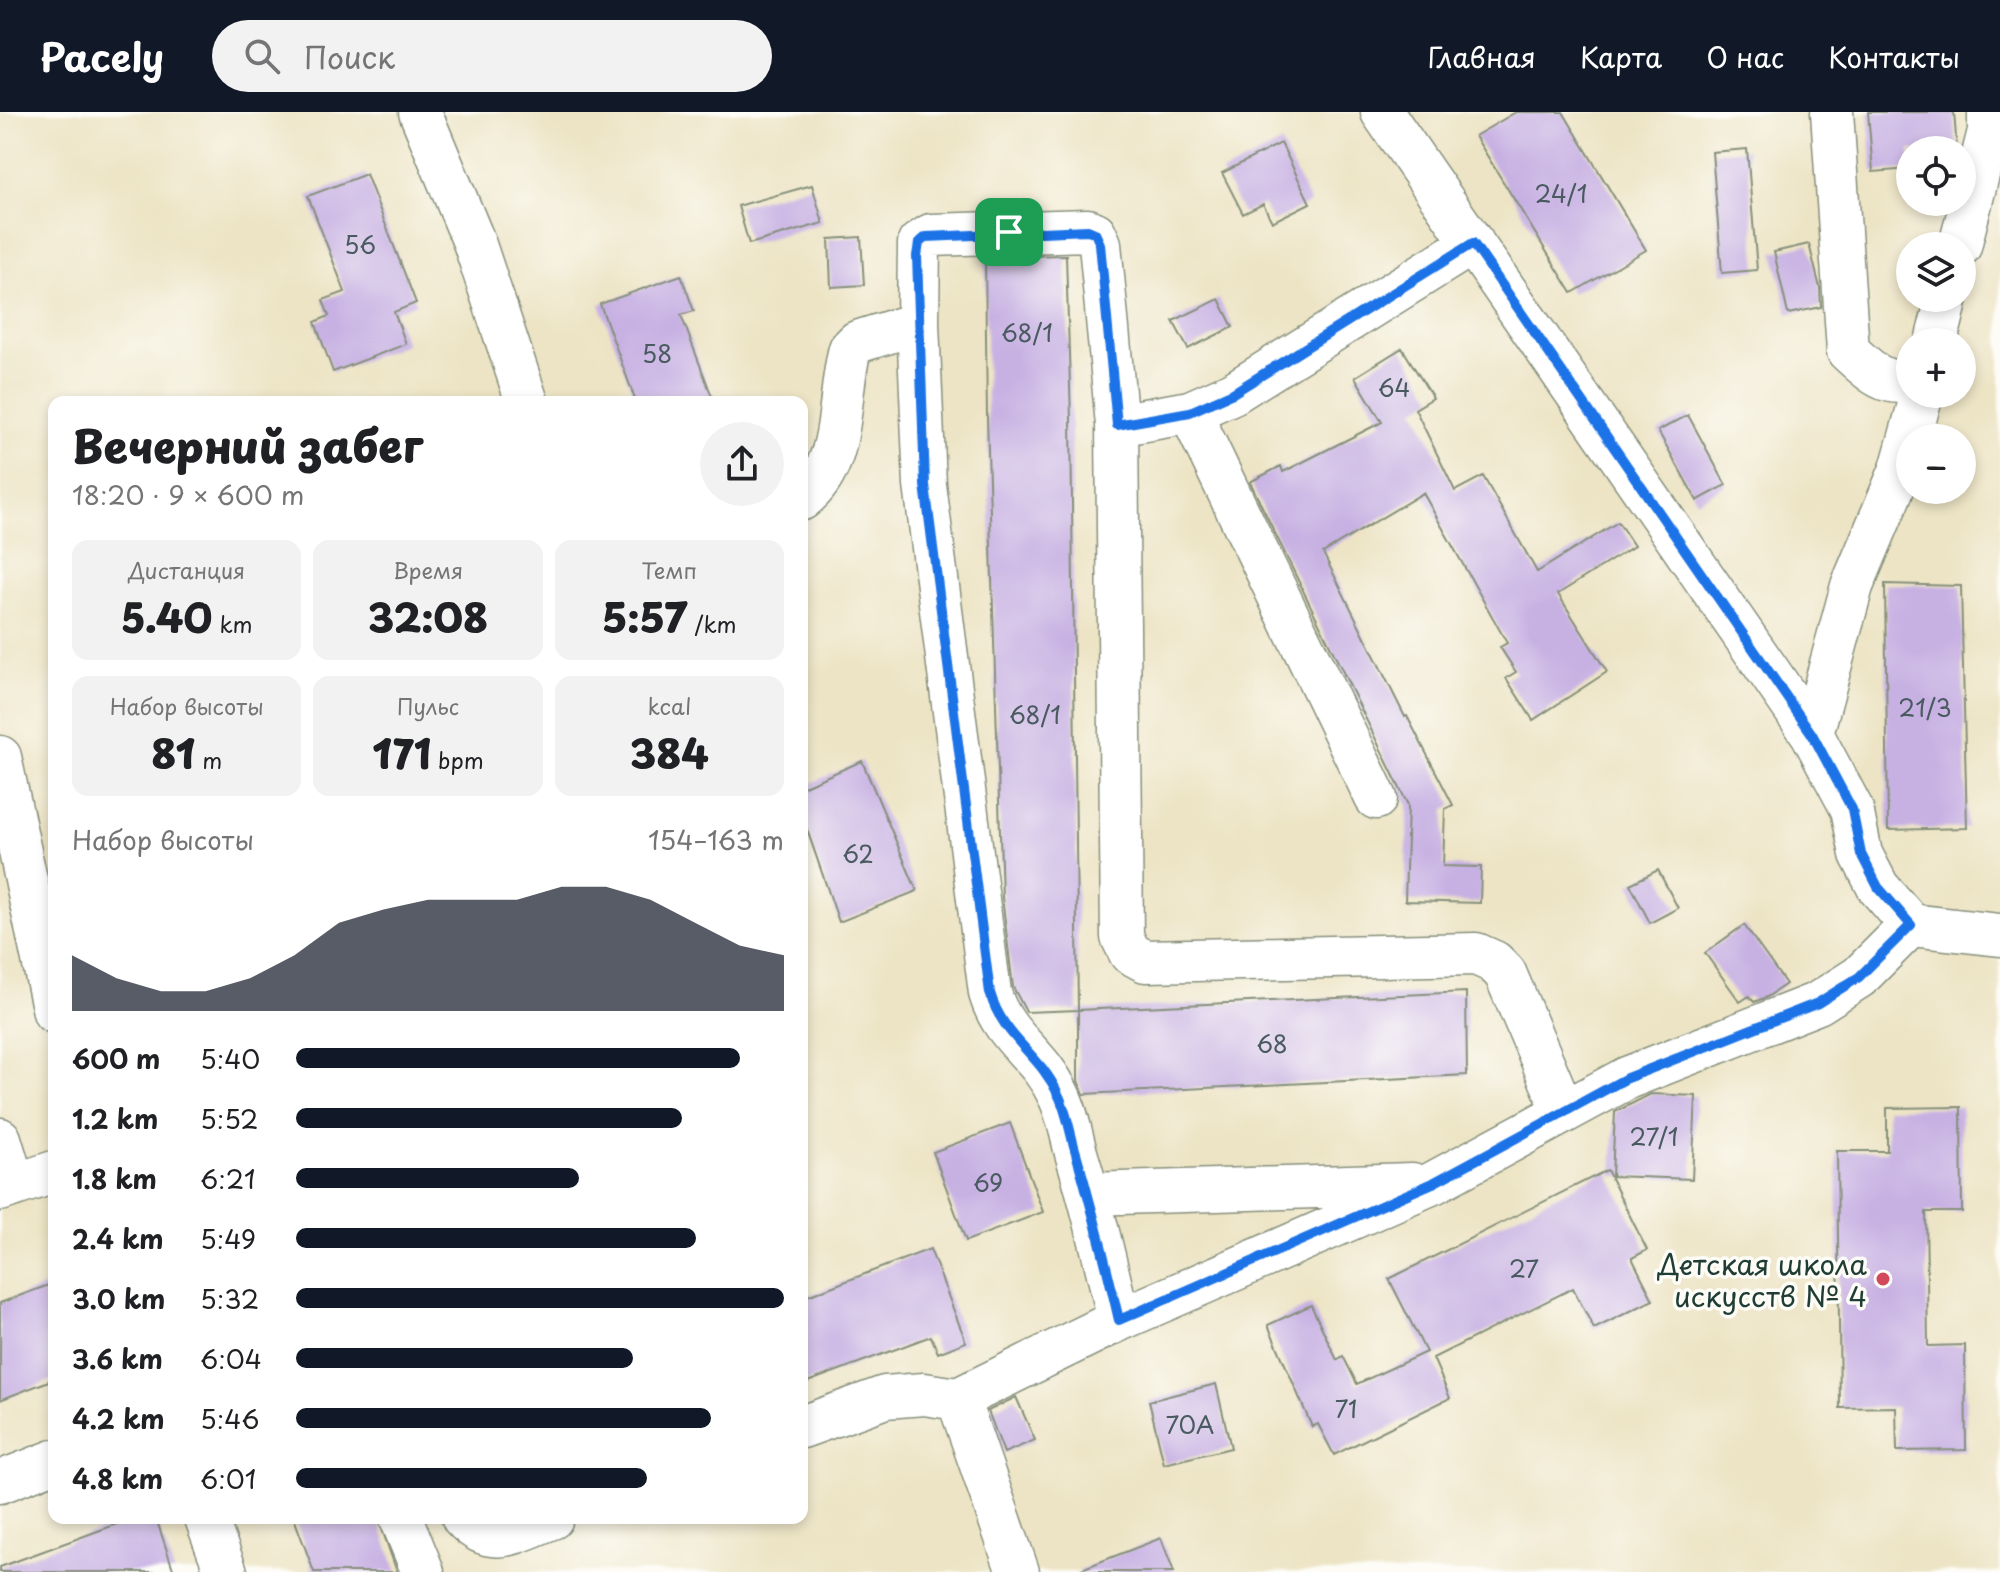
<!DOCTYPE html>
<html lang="ru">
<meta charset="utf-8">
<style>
:root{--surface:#fff;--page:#f2f2f2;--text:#202124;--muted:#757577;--accent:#111827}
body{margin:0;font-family:"Playpen Sans",sans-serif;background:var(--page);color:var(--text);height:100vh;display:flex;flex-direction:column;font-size:30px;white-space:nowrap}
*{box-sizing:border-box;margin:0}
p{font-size:26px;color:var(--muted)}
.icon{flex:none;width:44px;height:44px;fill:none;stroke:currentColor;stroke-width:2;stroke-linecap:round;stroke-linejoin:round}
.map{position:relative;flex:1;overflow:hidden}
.panel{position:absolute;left:48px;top:284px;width:760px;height:1128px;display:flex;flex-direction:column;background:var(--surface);border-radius:16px;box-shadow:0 4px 12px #0003}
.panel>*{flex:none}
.fabs{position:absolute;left:1896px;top:24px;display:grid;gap:16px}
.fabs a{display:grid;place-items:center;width:80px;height:80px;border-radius:50%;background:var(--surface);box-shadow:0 4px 12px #0003;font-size:40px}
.pin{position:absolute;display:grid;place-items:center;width:68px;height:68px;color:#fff;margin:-34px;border-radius:16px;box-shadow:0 4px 12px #0006}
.round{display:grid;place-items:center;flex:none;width:84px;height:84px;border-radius:42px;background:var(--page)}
.overview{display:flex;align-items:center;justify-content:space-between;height:136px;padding:0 24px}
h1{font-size:44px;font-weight:800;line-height:60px}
.metrics{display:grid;grid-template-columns:repeat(3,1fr);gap:12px;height:136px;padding:8px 24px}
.metrics div{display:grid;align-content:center;border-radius:16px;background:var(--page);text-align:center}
.metrics b{font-size:40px;font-weight:800}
.metrics small{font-size:22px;font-weight:400}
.metrics p{font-size:22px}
.chart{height:224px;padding:16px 24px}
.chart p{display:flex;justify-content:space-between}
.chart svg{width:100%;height:144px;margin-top:8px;fill:var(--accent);opacity:.7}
ul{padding:0 24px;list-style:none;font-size:26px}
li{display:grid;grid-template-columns:128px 96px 1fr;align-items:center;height:60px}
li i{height:20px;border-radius:10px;background:var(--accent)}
header{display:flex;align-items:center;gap:48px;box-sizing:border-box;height:112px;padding:0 40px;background:var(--accent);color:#fff}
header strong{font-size:38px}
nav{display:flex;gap:44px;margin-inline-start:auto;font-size:28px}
.search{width:560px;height:72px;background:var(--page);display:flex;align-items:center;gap:20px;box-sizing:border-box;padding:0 28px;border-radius:44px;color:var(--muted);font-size:30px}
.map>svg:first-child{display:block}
.building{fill:#c7b1e3}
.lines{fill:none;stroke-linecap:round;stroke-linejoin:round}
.minor-casing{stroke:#86907c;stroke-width:45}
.minor{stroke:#fff;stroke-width:42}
.route-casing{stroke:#fff;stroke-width:16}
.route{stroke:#1a73e8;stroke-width:10}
.poi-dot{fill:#d1495b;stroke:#fdfcf7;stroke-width:3}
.labels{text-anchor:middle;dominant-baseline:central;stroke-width:7;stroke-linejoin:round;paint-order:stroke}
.number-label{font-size:24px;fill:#495a60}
.poi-label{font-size:28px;fill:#1f3d34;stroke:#fdfcf7;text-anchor:end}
</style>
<header>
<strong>Pacely</strong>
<div class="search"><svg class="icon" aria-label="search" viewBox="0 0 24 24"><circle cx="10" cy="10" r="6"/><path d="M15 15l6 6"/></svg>Поиск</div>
<nav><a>Главная</a><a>Карта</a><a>О нас</a><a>Контакты</a></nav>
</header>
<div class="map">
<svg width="2000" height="1460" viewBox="0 0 2000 1460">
<rect width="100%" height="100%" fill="#fdfcf7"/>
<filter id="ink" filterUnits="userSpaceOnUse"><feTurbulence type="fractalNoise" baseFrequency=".0125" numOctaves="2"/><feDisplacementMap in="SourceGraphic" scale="16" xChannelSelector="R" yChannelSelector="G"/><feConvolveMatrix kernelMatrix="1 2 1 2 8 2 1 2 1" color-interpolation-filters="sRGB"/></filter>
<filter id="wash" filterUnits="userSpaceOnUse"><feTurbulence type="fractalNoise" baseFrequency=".006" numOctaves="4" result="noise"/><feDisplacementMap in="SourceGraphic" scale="32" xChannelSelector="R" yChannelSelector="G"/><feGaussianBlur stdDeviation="1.8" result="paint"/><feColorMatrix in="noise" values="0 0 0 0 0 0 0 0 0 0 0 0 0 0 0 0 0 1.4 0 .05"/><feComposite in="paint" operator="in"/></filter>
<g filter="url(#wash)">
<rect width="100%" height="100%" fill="#ede4c5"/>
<g id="blocks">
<path class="building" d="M1516 0H1563L1646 138 1572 181 1475 24Z
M1868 0H1954L1957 38H1910V57L1873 60Z
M1281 31 1310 91 1272 110 1263 92 1243 102 1222 61Z
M1747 37 1757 158 1722 161 1712 40Z
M366 62 416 191 394 200 406 232 333 260 315 210 329 204 323 188 345 180 308 84Z
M812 73 823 111 749 132 738 94Z
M861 125 864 173 831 175 829 127Z
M1809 132 1820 176 1821 195 1788 202 1774 140Z
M1066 143 1071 307 1078 898 1026 900 1013 875 1002 785 987 306 985 145Z
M681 163 694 199 681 203 714 290H636L600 192Z
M1219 187 1233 215 1188 237 1173 209Z
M1402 236 1433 286 1415 297 1455 379 1483 364 1537 460 1618 410 1634 434 1558 482 1607 560 1533 608 1506 566 1516 560 1500 535 1507 531 1423 381 1323 441 1405 605 1407 604 1453 693 1445 697 1443 754 1481 755 1480 791 1405 789 1408 693 1250 370 1281 354 1283 360 1382 310 1355 265Z
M1688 303 1726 373 1697 389 1658 319Z
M1885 472 1961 474 1967 716 1888 718Z
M862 649 917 779 839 810 802 703V675Z
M1658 758 1678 796 1650 811 1630 772Z
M1744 813 1786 872 1767 885 1754 890 1749 884 1740 890 1705 841Z
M1466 880 1467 963 1084 982 1078 969V898Z
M1651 982 1696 984 1692 1067 1612 1064 1615 1000Z
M1961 995 1962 1100H1926L1928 1234 1965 1233 1966 1338 1897 1339 1896 1295 1840 1296 1837 1039H1887V996Z
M1010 1011 1043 1100 966 1129 933 1040Z
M1607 1058 1647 1138 1632 1146 1653 1188 1594 1217 1573 1176 1433 1246 1450 1286 1334 1343 1318 1312 1312 1315 1268 1213 1311 1193 1337 1248 1343 1244 1357 1272 1426 1240 1389 1167Z
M930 1137 966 1230 938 1241 931 1224 802 1272V1186Z
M54 1171V1267L0 1288V1191Z
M1216 1272 1231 1336 1164 1352 1149 1289Z
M1016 1285 1035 1328 1004 1341 988 1299Z
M133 1406H156L174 1460H0V1455Z
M294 1406H378L397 1460H314Z
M1161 1426 1174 1460H1079V1458Z"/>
</g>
</g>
<g filter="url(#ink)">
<use href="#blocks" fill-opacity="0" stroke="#86907c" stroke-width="2"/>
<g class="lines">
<defs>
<path id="minor" d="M420 0 474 130 527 290
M1832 0 1848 239C1866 255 1884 276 1910 268
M1960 134 1989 19V0
M1936 230 1947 186
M1190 300 1376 686
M1117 313 1122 825 1130 841 1145 849 1476 842 1494 850 1505 861 1564 1000
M802 387C848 351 836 288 850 237L857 230 918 211
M1812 622 1852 474 1901 357 1922 282
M0 645 54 900
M1911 813 2000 823
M0 1027 14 1073
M0 1078 54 1060
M1088 1082 1412 1072
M1119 1208C1106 1152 1093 1096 1076 1041 1071 1022 1067 999 1058 982 1040 942 1003 926 990 881L925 373 918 211 919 131 931 123 1088 118 1095 121 1100 132 1117 313 1190 300 1233 281 1473 131
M802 1315 885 1285 924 1282 958 1287
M0 1370 54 1349
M206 1406 226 1460
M401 1406 423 1460
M463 1406C492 1438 517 1419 552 1406
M1018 1460 958 1287 1119 1208 1433 1071 1627 966 1818 891 1859 865 1911 813 1878 775 1861 742 1852 697 1812 622 1382 0"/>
</defs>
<use href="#minor" class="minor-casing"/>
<use href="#minor" class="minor"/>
</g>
</g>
<g class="lines" filter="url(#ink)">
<defs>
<path id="route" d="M1088 118 1095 121 1100 132 1117 313 1190 300 1233 281 1473 131 1812 622 1852 697 1861 742 1878 775 1911 813 1859 865 1818 891 1627 966 1433 1071 1119 1208C1106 1152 1092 1096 1076 1041 1070 1022 1067 999 1058 982 1040 942 1003 926 990 881L925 373 917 144 919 131 926 125Z"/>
</defs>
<use href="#route" class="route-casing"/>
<use href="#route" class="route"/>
</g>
<circle class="poi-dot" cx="1883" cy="1167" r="8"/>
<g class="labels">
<g class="number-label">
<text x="1561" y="81">24/1</text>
<text x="360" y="132">56</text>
<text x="1027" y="220">68/1</text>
<text x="657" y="241">58</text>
<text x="1394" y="275">64</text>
<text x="1925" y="595">21/3</text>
<text x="1035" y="602">68/1</text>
<text x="858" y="741">62</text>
<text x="1272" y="931">68</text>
<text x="1654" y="1024">27/1</text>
<text x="988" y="1070">69</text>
<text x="1524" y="1156">27</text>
<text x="1346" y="1296">71</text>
<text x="1190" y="1312">70А</text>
</g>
<g class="poi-label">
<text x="1867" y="1151">Детская школа<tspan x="1867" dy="32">искусств № 4</tspan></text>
</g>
</g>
</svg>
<div class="fabs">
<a><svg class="icon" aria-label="locate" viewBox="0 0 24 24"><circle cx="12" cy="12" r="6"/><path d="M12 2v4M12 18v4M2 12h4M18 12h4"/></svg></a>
<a><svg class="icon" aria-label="layers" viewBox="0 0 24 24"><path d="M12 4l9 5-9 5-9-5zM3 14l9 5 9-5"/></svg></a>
<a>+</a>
<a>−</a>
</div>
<div class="pin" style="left:1009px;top:120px;background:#1e9e55"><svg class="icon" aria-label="arrive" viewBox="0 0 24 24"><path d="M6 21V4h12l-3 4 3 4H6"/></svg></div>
<section class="panel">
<div class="overview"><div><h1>Вечерний забег</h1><p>18:20 · 9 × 600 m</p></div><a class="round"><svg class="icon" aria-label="share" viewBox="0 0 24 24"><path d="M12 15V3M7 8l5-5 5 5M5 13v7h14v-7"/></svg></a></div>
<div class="metrics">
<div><p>Дистанция</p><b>5.40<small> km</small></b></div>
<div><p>Время</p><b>32:08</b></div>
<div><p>Темп</p><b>5:57<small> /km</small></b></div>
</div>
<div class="metrics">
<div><p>Набор высоты</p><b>81<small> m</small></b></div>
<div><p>Пульс</p><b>171<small> bpm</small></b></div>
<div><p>kcal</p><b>384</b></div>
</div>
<div class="chart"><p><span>Набор высоты</span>154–163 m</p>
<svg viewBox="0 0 160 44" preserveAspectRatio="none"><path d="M0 44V27L10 34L20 38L30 38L40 34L50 27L60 17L70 13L80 10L90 10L100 10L110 6L120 6L130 10L140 17L150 24L160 27V44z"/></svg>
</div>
<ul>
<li><b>600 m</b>5:40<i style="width:91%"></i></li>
<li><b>1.2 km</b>5:52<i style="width:79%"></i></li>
<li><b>1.8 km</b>6:21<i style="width:58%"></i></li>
<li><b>2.4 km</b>5:49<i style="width:82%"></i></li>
<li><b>3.0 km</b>5:32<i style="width:100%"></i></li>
<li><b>3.6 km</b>6:04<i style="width:69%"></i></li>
<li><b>4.2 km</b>5:46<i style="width:85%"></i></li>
<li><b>4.8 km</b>6:01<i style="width:72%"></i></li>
</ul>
</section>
</div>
